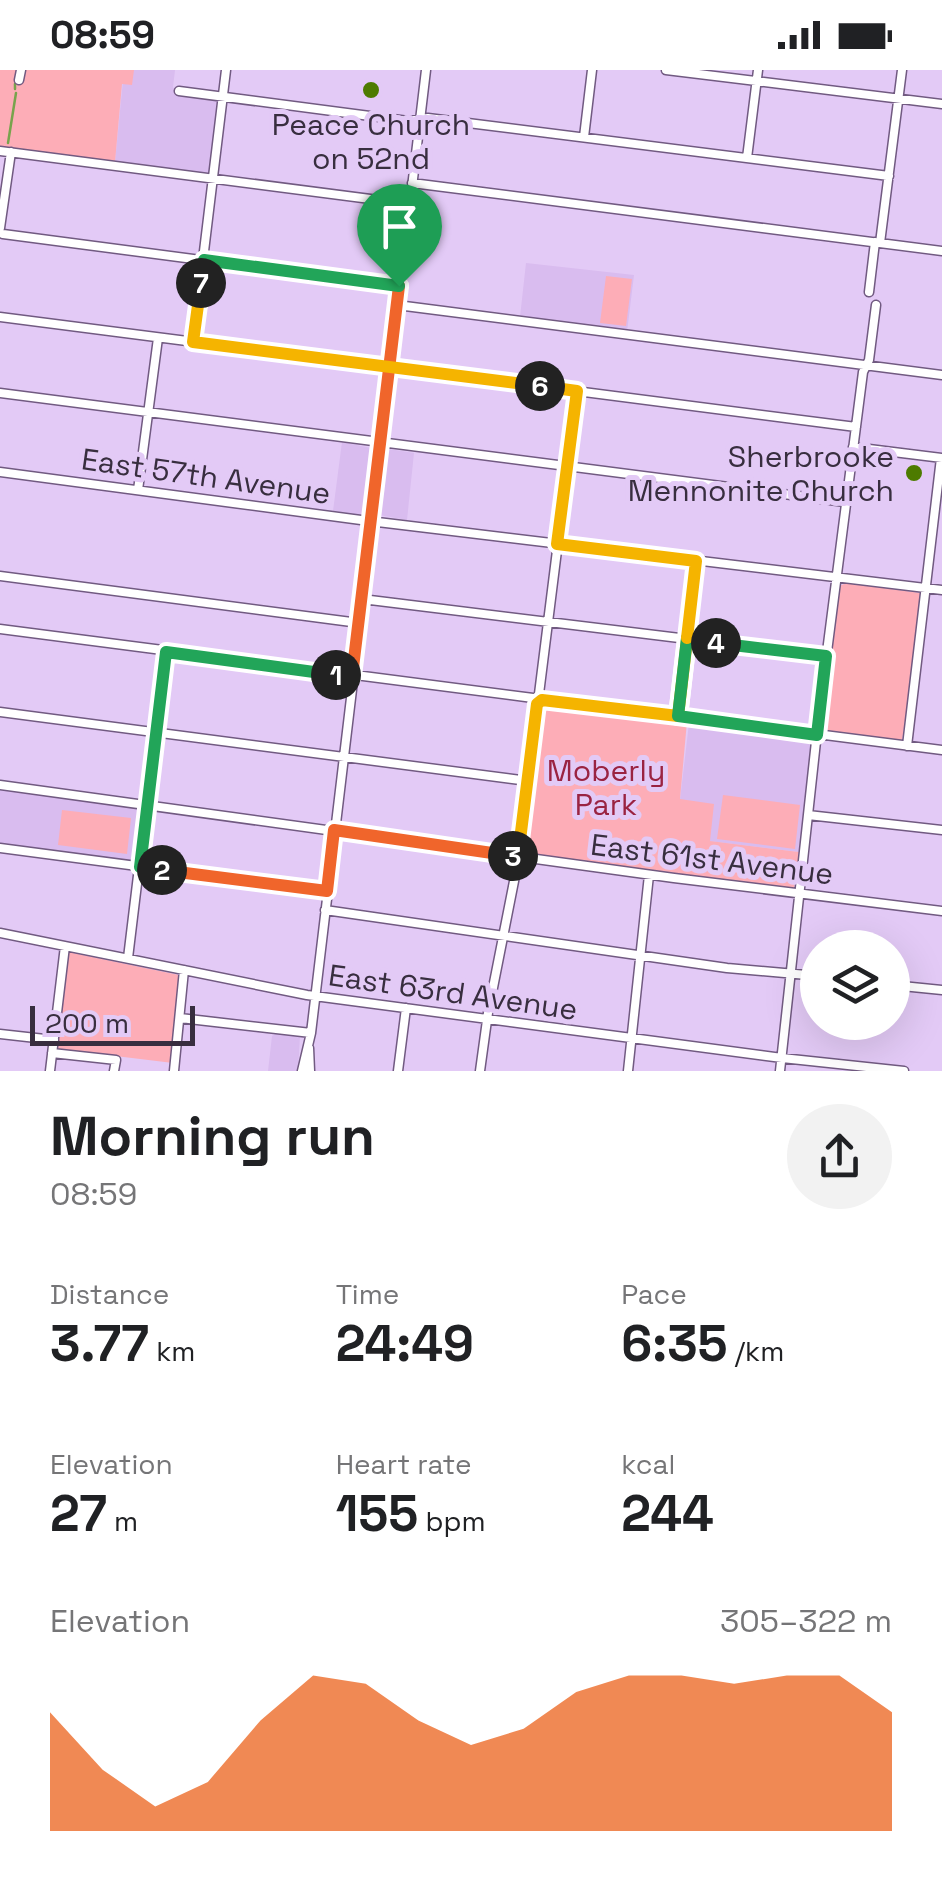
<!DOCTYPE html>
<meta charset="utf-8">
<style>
:root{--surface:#fff;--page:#f2f2f2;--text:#202124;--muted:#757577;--accent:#ea580c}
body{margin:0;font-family:"Space Grotesk",sans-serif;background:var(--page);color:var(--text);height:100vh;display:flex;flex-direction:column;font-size:38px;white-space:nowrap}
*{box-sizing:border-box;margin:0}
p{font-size:32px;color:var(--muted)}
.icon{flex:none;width:55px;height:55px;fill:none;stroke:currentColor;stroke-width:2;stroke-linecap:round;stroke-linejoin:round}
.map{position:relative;height:1001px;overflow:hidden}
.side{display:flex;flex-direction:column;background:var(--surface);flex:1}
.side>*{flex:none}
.tools{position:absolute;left:800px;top:860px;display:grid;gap:20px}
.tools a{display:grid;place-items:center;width:110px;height:110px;border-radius:50%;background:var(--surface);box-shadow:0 10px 40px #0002;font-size:50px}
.scale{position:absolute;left:30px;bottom:25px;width:165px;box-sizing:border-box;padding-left:10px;border:5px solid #382e3f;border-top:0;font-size:28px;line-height:35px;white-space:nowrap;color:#382e3f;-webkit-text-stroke:8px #e3caf6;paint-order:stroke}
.pin{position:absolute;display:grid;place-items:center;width:85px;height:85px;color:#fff;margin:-102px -42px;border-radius:50% 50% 50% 0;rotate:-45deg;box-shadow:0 0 10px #0007}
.pin .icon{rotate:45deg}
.km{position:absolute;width:50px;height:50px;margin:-25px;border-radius:50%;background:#222;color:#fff;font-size:28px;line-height:50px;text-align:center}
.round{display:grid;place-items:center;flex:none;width:105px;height:105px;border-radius:52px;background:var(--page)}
.overview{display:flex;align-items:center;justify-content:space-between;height:170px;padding:0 50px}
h1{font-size:55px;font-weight:800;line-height:75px}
.metrics{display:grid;grid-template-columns:repeat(3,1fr);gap:15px;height:170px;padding:10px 50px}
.metrics div{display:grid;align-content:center}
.metrics b{font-size:50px;font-weight:800}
.metrics small{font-size:28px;font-weight:400}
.metrics p{font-size:28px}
.chart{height:280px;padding:20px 50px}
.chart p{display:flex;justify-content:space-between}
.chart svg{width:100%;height:180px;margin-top:10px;fill:var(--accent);opacity:.7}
.status{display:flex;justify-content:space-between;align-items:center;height:70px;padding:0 50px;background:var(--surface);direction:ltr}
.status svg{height:28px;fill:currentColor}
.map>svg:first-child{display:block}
.built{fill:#d9bcef}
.green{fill:#fdadb7}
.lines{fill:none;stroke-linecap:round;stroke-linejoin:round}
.stream{stroke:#78a34c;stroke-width:2.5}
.minor-casing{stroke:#715a81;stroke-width:11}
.minor{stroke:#fff;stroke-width:8}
.split-1-casing{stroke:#fff;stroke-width:20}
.split-2-casing{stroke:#fff;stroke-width:20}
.split-3-casing{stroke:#fff;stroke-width:20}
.split-4-casing{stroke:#fff;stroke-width:20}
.split-5-casing{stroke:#fff;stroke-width:20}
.split-6-casing{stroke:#fff;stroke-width:20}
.split-7-casing{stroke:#fff;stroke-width:20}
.split-8-casing{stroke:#fff;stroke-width:20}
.split-1{stroke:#f0652b;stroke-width:12}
.split-2{stroke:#22a559;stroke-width:12}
.split-3{stroke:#f0652b;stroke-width:12}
.split-4{stroke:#f5b400;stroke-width:12}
.split-5{stroke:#22a559;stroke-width:12}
.split-6{stroke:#f5b400;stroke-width:12}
.split-7{stroke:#f5b400;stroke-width:12}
.split-8{stroke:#22a559;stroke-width:12}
.poi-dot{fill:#4d7b00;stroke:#e3caf6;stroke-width:4}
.labels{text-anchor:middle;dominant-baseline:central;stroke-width:10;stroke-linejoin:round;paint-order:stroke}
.poi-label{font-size:30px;fill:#382e3f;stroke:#e3caf6}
.street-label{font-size:30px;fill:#382e3f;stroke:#e3caf6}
.park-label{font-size:30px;fill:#9a2342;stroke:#e3caf6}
</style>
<div class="status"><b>08:59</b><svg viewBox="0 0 49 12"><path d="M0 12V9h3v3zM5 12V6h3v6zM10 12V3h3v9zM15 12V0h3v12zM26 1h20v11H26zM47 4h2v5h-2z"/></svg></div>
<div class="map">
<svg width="942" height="1001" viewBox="0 0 942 1001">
<rect width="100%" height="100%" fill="#e3caf6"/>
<path class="built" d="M124 0H175L173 17 177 24 218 29 209 103 115 92Z
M526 193 634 205 627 262 520 247Z
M342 372 371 378 365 441 361 445 333 441Z
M389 379 414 383 407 450 379 445 386 382Z
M689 653 809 667 812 670 799 782 709 771 680 730Z
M0 718 143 736 135 793 0 776Z
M277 963 300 966 298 1001H268L272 966Z"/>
<path class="green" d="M0 0H134L132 15 122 14 115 92 0 77Z
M606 206 632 209 626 256 600 253Z
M847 513 920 523 913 615 910 617 902 670 825 662 822 658 839 516Z
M546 634 687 651 680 729 714 734 710 771 799 782 794 819 524 783V752L541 637Z
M723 725 800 735 795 779 717 769Z
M62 740 131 748 127 784 58 775Z
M68 882 179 905 173 993 58 979Z"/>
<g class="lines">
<path class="stream" d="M15 14V19
M8 73 16 23"/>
<defs>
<path id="minor" d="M666 0 942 34
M19 10 21 0
M179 21 408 51 428 48 889 106
M584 67 592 0
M0 81 409 134
M747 88 758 0
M412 113 942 181
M0 158 11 82
M3 164 399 216
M880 173 902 0
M869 222 875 172
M397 235 942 305
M0 247 856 357
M193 272 226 0
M0 323 845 432
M853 377 942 388
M0 402 361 450 942 520
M138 420 158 268
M0 506 359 553
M362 529 826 586
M0 559 533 628
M539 624 577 321
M543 629 942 680
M0 642 528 711
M678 646 697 491
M907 676 941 388
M0 715 674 808 942 841
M808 745 942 760
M0 778 327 821
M325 840 727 898 818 906
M0 863 307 925 782 988 904 1001
M128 888 165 583
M892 915 942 920
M180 948 311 963
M0 964 54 970
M309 978 310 1001
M52 983 116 990 114 1001
M50 1001 65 876
M174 1001 184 900
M302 1001 311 963 426 0
M398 1001 406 938
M480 1001 488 943 518 791 537 634
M628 1001 649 805
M780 1001 819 644 863 302 869 290 876 235"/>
</defs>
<use href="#minor" class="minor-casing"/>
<use href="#minor" class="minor"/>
</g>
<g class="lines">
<defs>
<path id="split-1" d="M336 605 352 606 399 216"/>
<path id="split-2" d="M162 800 140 797 166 582 336 605"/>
<path id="split-3" d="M162 800 327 821 334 760 513 786"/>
<path id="split-4" d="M513 786H518L537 634 542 630 678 646 687 570 716 573"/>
<path id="split-5" d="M687 568 678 646 817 665 826 586 716 573"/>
<path id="split-6" d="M540 316 577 321 557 474 696 491 687 568"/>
<path id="split-7" d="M201 213 193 272 540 316"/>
<path id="split-8" d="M201 213 204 190 399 216"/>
</defs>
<use href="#split-1" class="split-1-casing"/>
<use href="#split-2" class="split-2-casing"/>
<use href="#split-3" class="split-3-casing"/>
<use href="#split-4" class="split-4-casing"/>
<use href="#split-5" class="split-5-casing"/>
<use href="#split-6" class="split-6-casing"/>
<use href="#split-7" class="split-7-casing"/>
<use href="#split-8" class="split-8-casing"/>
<use href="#split-1" class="split-1"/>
<use href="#split-2" class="split-2"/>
<use href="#split-3" class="split-3"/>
<use href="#split-4" class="split-4"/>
<use href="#split-5" class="split-5"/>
<use href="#split-6" class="split-6"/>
<use href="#split-7" class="split-7"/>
<use href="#split-8" class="split-8"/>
</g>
<g class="poi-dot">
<circle cx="371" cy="20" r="10"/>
<circle cx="914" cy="403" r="10"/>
</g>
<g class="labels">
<g class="poi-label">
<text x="371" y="54">Peace Church<tspan x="371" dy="34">on 52nd</tspan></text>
<text x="894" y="386" text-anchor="end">Sherbrooke<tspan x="894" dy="34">Mennonite Church</tspan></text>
</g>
<g class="street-label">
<text transform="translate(206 406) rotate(8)">East 57th Avenue</text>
<text transform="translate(712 789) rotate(7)">East 61st Avenue</text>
<text transform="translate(453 922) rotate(8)">East 63rd Avenue</text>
</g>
<g class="park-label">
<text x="606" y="700">Moberly<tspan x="606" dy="34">Park</tspan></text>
</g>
</g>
</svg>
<div class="tools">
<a><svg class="icon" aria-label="layers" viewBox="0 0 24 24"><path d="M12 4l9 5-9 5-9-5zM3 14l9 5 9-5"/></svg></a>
</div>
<div class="scale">200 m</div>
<div class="pin" style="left:399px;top:216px;background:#1e9e55"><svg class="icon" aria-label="arrive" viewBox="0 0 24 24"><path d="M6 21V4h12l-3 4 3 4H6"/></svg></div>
<b class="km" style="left:336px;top:605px">1</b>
<b class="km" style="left:162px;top:800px">2</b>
<b class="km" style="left:513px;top:786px">3</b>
<b class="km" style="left:716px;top:573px">4</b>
<b class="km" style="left:540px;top:316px">6</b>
<b class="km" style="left:201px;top:213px">7</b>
</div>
<section class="side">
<div class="overview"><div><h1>Morning run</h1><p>08:59</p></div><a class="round"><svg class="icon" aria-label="share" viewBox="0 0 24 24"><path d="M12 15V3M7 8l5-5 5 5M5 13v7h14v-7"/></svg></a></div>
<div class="metrics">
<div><p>Distance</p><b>3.77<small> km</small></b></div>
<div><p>Time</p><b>24:49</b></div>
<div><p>Pace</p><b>6:35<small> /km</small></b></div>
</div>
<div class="metrics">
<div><p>Elevation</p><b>27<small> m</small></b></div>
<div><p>Heart rate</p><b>155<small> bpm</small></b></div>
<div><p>kcal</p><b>244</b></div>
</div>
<div class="chart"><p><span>Elevation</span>305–322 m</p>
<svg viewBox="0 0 160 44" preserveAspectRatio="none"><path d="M0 44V15L10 29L20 38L30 32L40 17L50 6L60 8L70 17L80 23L90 19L100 10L110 6L120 6L130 8L140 6L150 6L160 15V44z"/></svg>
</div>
</section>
